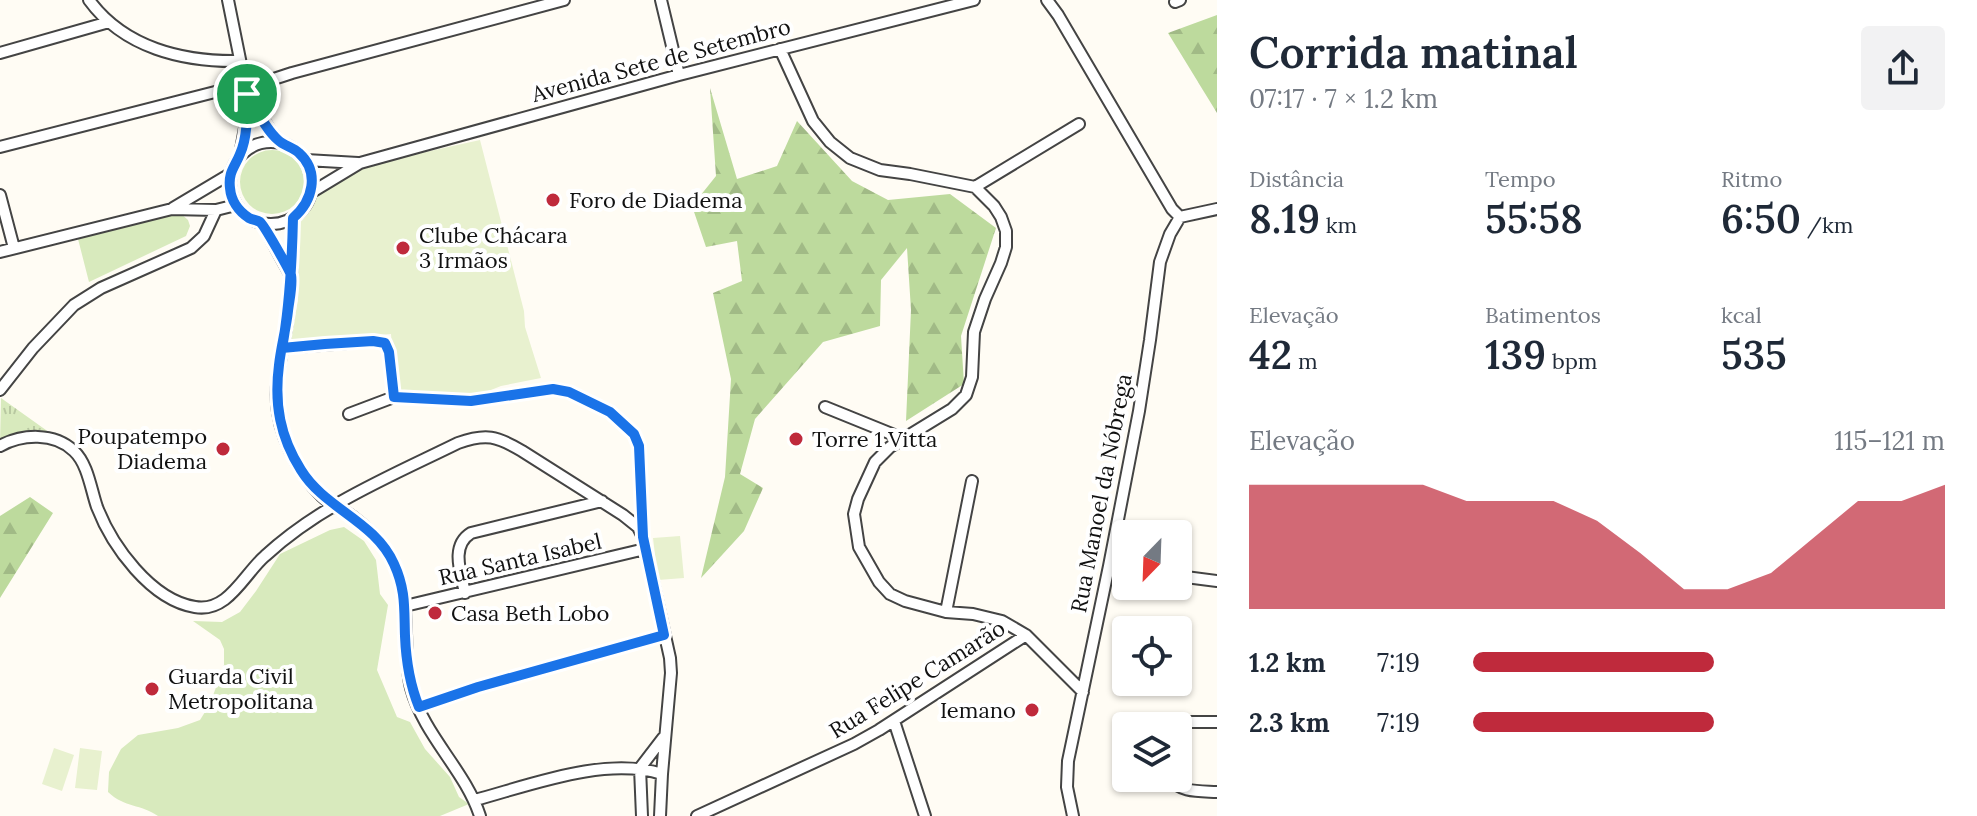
<!DOCTYPE html>
<html lang="pt">
<meta charset="utf-8">
<style>
:root{--surface:#fff;--page:#f2f2f3;--text:#1f2937;--muted:#747a83;--accent:#bf2a3c}
body{margin:0;font-family:Lora,serif;background:var(--page);color:var(--text);height:100vh;display:flex;flex-direction:column;font-size:30px;white-space:nowrap}
*{box-sizing:border-box;margin:0}
p{font-size:26px;color:var(--muted)}
.icon{flex:none;width:44px;height:44px;fill:none;stroke:currentColor;stroke-width:2;stroke-linecap:round;stroke-linejoin:round}
.map{position:relative;flex:1;overflow:hidden}
.details{display:flex;flex-direction:column;background:var(--surface);width:760px}
.details>*{flex:none}
.needle{width:52px;rotate:203deg}
.buttons{position:absolute;left:1112px;top:520px;display:grid;gap:16px}
.buttons a{display:grid;place-items:center;width:80px;height:80px;border-radius:8px;background:var(--surface);box-shadow:0 2px 6px #0004;font-size:40px}
.pin{position:absolute;display:grid;place-items:center;width:68px;height:68px;color:#fff;margin:-34px;border:4px solid #fff;border-radius:50%;box-shadow:0 2px 8px #0007}
.round{display:grid;place-items:center;flex:none;width:84px;height:84px;border-radius:8px;background:var(--page)}
.overview{display:flex;align-items:center;justify-content:space-between;height:136px;padding:0 32px}
h1{font-size:44px;font-weight:600;line-height:60px}
.metrics{display:grid;grid-template-columns:repeat(3,1fr);gap:12px;height:136px;padding:8px 32px}
.metrics div{display:grid;align-content:center}
.metrics b{font-size:40px;font-weight:600}
.metrics small{font-size:22px;font-weight:400}
.metrics p{font-size:22px}
.chart{height:224px;padding:16px 32px}
.chart p{display:flex;justify-content:space-between}
.chart svg{width:100%;height:144px;margin-top:8px;fill:var(--accent);opacity:.7}
ul{padding:0 32px;list-style:none;font-size:26px}
li{display:grid;grid-template-columns:128px 96px 1fr;align-items:center;height:60px}
li i{height:20px;border-radius:10px;background:var(--accent)}
main{display:flex;flex:1;min-height:0}
.map>svg:first-child{display:block}
.grass{fill:url(#grass-tufts)}
.forest{fill:url(#forest-firs)}
.park{fill:#d8eabd}
.pitch{fill:#e8f1cf}
.lines{fill:none;stroke-linecap:round;stroke-linejoin:round}
.street-casing{stroke:#444;stroke-width:14}
.street{stroke:#fff;stroke-width:10}
.route-casing{stroke:#fff;stroke-width:16}
.route{stroke:#1a73e8;stroke-width:10}
.poi-dot{fill:#bf2a3c;stroke:#fff;stroke-width:3}
.labels{text-anchor:middle;dominant-baseline:central;stroke-width:8;stroke-linejoin:round;paint-order:stroke}
.street-label{font-size:22px;fill:#111;stroke:#fff}
.poi-label{font-size:22px;fill:#111;stroke:#fff;text-anchor:start}
</style>
<main>
<div class="map">
<svg width="1217" height="816" viewBox="0 0 1217 816">
<defs>
<pattern id="grass-tufts" width="24" height="20" patternUnits="userSpaceOnUse" patternTransform="scale(2)"><rect width="24" height="20" fill="#d8eabd"/><path d="M3 7l-1-3M5 7V3M7 7l1-3M15 17l-1-3M17 17v-4M19 17l1-3" fill="none" stroke="#b8c8a1"/></pattern>
<pattern id="forest-firs" width="22" height="20" patternUnits="userSpaceOnUse" patternTransform="scale(2)"><rect width="22" height="20" fill="#bdda9d"/><path d="M5 1l3.5 6h-7zM16 11l3.5 6h-7z" fill="#a1ba86"/></pattern>
</defs>
<rect width="100%" height="100%" fill="#fffcf4"/>
<path class="grass" d="M1 398 74 450C43 431 34 428 0 443Z"/>
<path class="forest" d="M1217 15V113L1168 33Z
M710 88 737 179 777 166 797 121 852 181 888 200 950 194 996 228 961 336 964 384 906 421 911 310 907 248 881 280 880 326 823 342 755 419 740 474 763 488 744 531 701 578 725 477 731 379 713 293 742 281 737 241 706 247 692 206 716 176Z
M30 497 53 513 0 598V516Z"/>
<path class="park" d="M240 182a32 32 0 1 1 64 0a32 32 0 1 1-64 0Z
M179 212 188 220 190 226 186 236 89 282 78 239Z
M344 527 364 541 376 560 380 594 388 605 377 670 397 717 410 722 425 749 450 777 459 797 469 804 440 816H158C141 804 125 808 108 792L109 772 121 749 138 735 178 728 200 720 210 704 224 665V649L220 640 193 621 222 622 240 612 256 591 280 554 330 530Z"/>
<path class="pitch" d="M480 140 524 311 525 327 541 378 501 386 481 394 395 392 391 334 290 343 298 300V219L310 208 316 194 362 166Z
M680 536 684 578 658 580 653 538Z
M54 748 74 755 62 791 42 784Z
M80 748 102 751 97 790 75 788Z"/>
<g class="lines">
<defs>
<path id="street" d="M89 0C124 48 183 62 239 61
M228 0 247 94V117L240 155
M661 0 679 75
M1047 0 1058 15 1172 209 1180 217
M1175 2 1180 0
M780 49 813 121 830 142 850 158 880 170 910 174 975 187 994 206 1001 217 1006 231V247L1001 263 985 299 974 332 972 377 966 395 952 409 890 447 875 462 858 499 854 514 859 547 879 582 890 594 905 601 946 612 973 614 1002 621 1026 635 1083 692
M0 53 109 22
M248 95 271 132 280 142
M230 183a41 41 0 1 1 82 0a41 41 0 1 1-82 0Z
M0 147 215 92 246 88 292 73 564 0
M306 160 358 163
M975 187 1079 124
M312 192 360 163 679 75 974 0
M0 195 14 248
M173 208 230 174
M293 218C292 252 292 287 287 321 283 351 273 382 278 412 283 446 305 484 332 505 339 509 347 512 353 517 369 529 384 544 393 562 413 601 401 646 411 688 424 736 465 770 480 816
M262 223 290 274
M0 252 172 209 216 210 236 205
M282 348 373 341 385 343 389 352 394 397
M0 390 33 348 74 305 101 288 191 248 204 236 216 210
M825 407 904 439
M349 414 394 397 471 401 553 389 569 392 610 412 634 434 639 446 643 537 670 658 671 673 662 774 660 816
M0 446C22 434 54 432 74 451 88 464 91 490 97 507 112 546 151 600 195 607 228 613 244 574 265 556 320 505 391 476 458 443 486 433 497 436 522 451L623 515 638 527 643 537
M1109 566 1126 567
M1178 576 1217 581
M465 593C461 573 450 546 471 533L602 501
M405 606 645 549
M946 612 972 481
M419 707 478 687 664 635
M894 721 925 816
M1178 726 1187 722H1217
M1170 778C1179 793 1201 791 1217 792
M475 800C531 785 605 756 662 774
M642 816 640 768 663 738
M697 816 854 744 879 730 1026 635
M1073 816 1067 787 1068 761 1109 566 1139 411 1150 340 1160 262 1170 234 1180 217 1217 209"/>
</defs>
<use href="#street" class="street-casing"/>
<use href="#street" class="street"/>
</g>
<g class="lines">
<defs>
<path id="route" d="M247 94C247 113 248 136 240 154 235 167 228 172 230 188 231 200 238 211 249 218 253 220 257 220 260 222 264 225 289 269 291 275 293 285 289 301 288 311 286 329 281 347 279 365 274 404 280 437 301 470 325 509 375 521 394 564 406 590 404 609 405 636 406 660 410 685 419 707L478 687 664 635 643 537 639 446 634 434 610 412 569 392 553 389 471 401 394 397 389 352 385 343 373 341 325 344 282 348C290 305 292 262 293 218 313 201 320 172 299 153 293 147 284 146 278 140 265 129 256 108 247 94"/>
</defs>
<use href="#route" class="route-casing"/>
<use href="#route" class="route"/>
</g>
<g class="poi-dot">
<circle cx="553" cy="200" r="8"/>
<circle cx="403" cy="248" r="8"/>
<circle cx="796" cy="439" r="8"/>
<circle cx="223" cy="449" r="8"/>
<circle cx="435" cy="613" r="8"/>
<circle cx="152" cy="689" r="8"/>
<circle cx="1032" cy="710" r="8"/>
</g>
<g class="labels">
<g class="street-label">
<text transform="translate(661 60) rotate(-15)">Avenida Sete de Setembro</text>
<text transform="translate(1101 493) rotate(-79)">Rua Manoel da Nóbrega</text>
<text transform="translate(520 559) rotate(-13)">Rua Santa Isabel</text>
<text transform="translate(917 679) rotate(-32)">Rua Felipe Camarão</text>
</g>
<g class="poi-label">
<text x="569" y="200">Foro de Diadema</text>
<text x="419" y="235">Clube Chácara<tspan x="419" dy="25">3 Irmãos</tspan></text>
<text x="207" y="436" text-anchor="end">Poupatempo<tspan x="207" dy="25">Diadema</tspan></text>
<text x="812" y="439">Torre 1 Vitta</text>
<text x="451" y="613">Casa Beth Lobo</text>
<text x="168" y="676">Guarda Civil<tspan x="168" dy="25">Metropolitana</tspan></text>
<text x="1016" y="710" text-anchor="end">Iemano</text>
</g>
</g>
</svg>
<div class="buttons">
<a><svg class="needle" viewBox="-14 -14 28 28"><path d="M0-13l5 13h-10z" fill="#e53935"/><path d="M0 13l5-13h-10z" fill="#747a83"/></svg></a>
<a><svg class="icon" aria-label="locate" viewBox="0 0 24 24"><circle cx="12" cy="12" r="6"/><path d="M12 2v4M12 18v4M2 12h4M18 12h4"/></svg></a>
<a><svg class="icon" aria-label="layers" viewBox="0 0 24 24"><path d="M12 4l9 5-9 5-9-5zM3 14l9 5 9-5"/></svg></a>
</div>
<div class="pin" style="left:247px;top:94px;background:#1e9e55"><svg class="icon" aria-label="arrive" viewBox="0 0 24 24"><path d="M6 21V4h12l-3 4 3 4H6"/></svg></div>
</div>
<section class="details">
<div class="overview"><div><h1>Corrida matinal</h1><p>07:17 · 7 × 1.2 km</p></div><a class="round"><svg class="icon" aria-label="share" viewBox="0 0 24 24"><path d="M12 15V3M7 8l5-5 5 5M5 13v7h14v-7"/></svg></a></div>
<div class="metrics">
<div><p>Distância</p><b>8.19<small> km</small></b></div>
<div><p>Tempo</p><b>55:58</b></div>
<div><p>Ritmo</p><b>6:50<small> /km</small></b></div>
</div>
<div class="metrics">
<div><p>Elevação</p><b>42<small> m</small></b></div>
<div><p>Batimentos</p><b>139<small> bpm</small></b></div>
<div><p>kcal</p><b>535</b></div>
</div>
<div class="chart"><p><span>Elevação</span>115–121 m</p>
<svg viewBox="0 0 160 44" preserveAspectRatio="none"><path d="M0 44V6L10 6L20 6L30 6L40 6L50 11L60 11L70 11L80 17L90 27L100 38L110 38L120 33L130 22L140 11L150 11L160 6V44z"/></svg>
</div>
<ul>
<li><b>1.2 km</b>7:19<i style="width:51%"></i></li>
<li><b>2.3 km</b>7:19<i style="width:51%"></i></li>
</ul>
</section>
</main>
